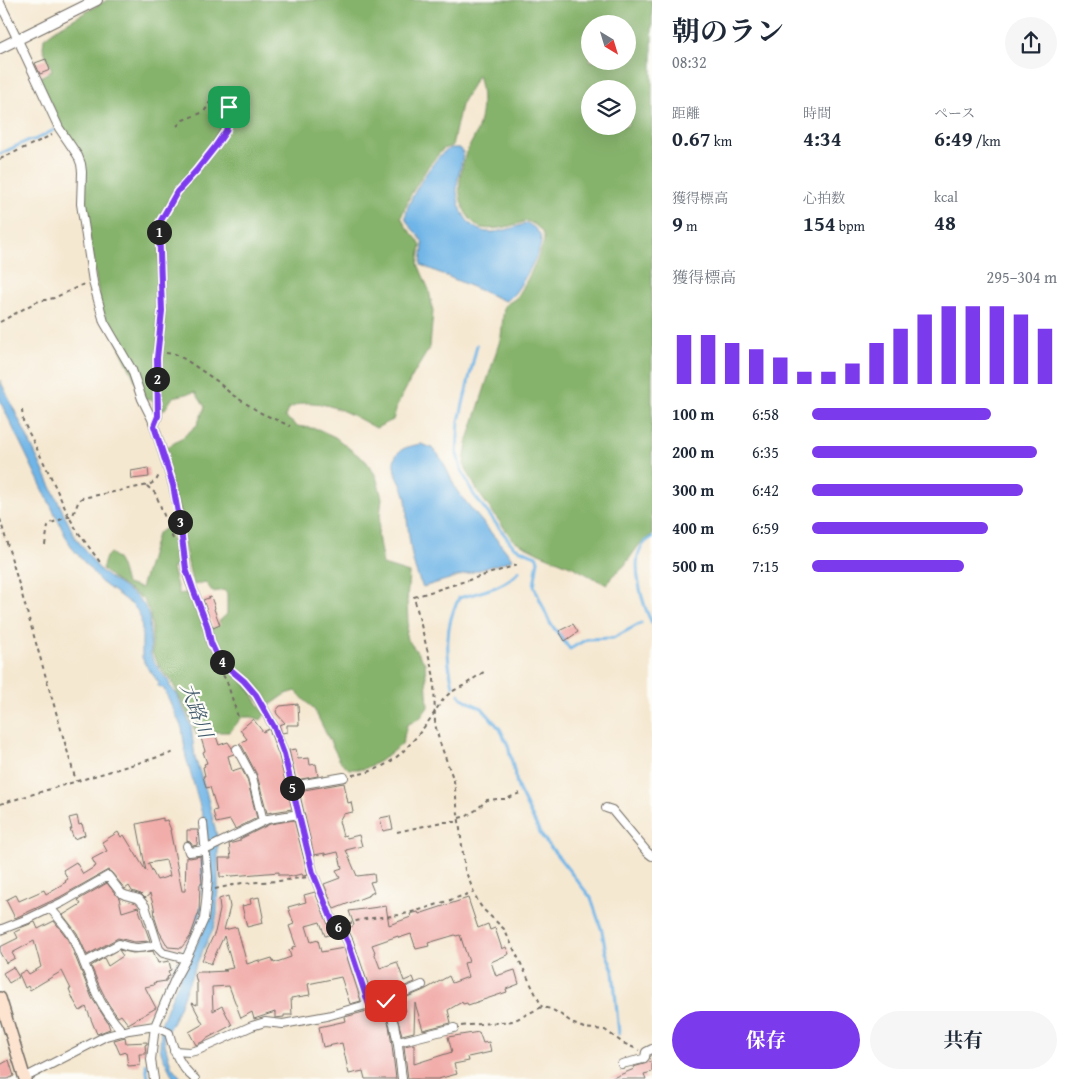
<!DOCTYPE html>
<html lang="ja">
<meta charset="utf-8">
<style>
:root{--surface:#fff;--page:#f6f6f7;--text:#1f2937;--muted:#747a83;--accent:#7c3aed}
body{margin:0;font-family:"Gentium Book Plus","Noto Serif JP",serif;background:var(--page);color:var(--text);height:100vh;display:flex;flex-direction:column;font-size:19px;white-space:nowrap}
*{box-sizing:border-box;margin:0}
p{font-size:16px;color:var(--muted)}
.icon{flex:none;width:28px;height:28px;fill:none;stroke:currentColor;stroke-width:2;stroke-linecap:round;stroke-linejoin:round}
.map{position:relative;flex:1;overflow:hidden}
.drawer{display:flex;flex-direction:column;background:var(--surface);width:425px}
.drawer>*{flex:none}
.needle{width:32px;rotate:142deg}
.buttons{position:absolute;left:581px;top:15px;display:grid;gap:10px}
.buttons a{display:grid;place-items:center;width:55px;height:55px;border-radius:50%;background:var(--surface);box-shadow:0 5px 20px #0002;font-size:25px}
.pin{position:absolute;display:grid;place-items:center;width:42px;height:42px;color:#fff;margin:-21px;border-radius:10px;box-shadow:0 2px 8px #0006}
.km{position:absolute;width:25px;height:25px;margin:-12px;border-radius:50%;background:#222;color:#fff;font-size:14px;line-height:25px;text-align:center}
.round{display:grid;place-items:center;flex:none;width:52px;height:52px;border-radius:26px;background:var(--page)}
.overview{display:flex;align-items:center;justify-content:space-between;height:85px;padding:0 20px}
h1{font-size:28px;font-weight:700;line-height:38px}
.figures{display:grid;grid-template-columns:repeat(3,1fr);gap:8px;height:85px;padding:5px 20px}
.figures div{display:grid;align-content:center}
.figures b{font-size:21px;font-weight:700}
.figures small{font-size:14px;font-weight:400}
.figures p{font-size:14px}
.chart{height:140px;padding:10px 20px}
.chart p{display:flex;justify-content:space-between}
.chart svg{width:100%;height:90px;margin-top:5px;stroke:var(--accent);stroke-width:6}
.action{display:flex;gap:10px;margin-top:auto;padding:10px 20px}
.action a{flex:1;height:58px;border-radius:30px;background:var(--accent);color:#fff;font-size:20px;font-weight:700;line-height:58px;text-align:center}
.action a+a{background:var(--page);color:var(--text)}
ul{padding:0 20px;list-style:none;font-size:16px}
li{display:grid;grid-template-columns:80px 60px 1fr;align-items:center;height:38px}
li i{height:12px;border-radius:6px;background:var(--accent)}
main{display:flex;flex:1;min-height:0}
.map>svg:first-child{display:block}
.forest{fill:#86b36c;stroke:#586f4c;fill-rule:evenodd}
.water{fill:#70b5e7;stroke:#4e7089}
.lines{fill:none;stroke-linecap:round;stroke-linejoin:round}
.stream{stroke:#70b5e7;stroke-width:3}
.building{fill:#f1adaa;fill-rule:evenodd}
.minor-casing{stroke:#726d65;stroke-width:10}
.tertiary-casing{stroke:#726d65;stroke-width:12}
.secondary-casing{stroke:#726d65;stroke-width:14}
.path{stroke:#726d65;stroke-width:2;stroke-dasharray:4 4;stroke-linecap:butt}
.minor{stroke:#fff;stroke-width:8}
.tertiary{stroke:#fff;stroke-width:10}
.secondary{stroke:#fde4d1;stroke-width:11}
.route-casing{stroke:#fff;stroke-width:10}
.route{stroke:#7c3aed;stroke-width:6}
.labels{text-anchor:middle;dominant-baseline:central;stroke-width:4.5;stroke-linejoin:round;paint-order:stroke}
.water-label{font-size:19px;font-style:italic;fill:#435b6d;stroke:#fdfcf7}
</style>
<main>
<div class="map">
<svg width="652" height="1079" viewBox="0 0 652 1079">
<rect width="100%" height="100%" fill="#fdfcf7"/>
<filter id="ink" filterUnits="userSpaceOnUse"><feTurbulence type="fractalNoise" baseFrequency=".02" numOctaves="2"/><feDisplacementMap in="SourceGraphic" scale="10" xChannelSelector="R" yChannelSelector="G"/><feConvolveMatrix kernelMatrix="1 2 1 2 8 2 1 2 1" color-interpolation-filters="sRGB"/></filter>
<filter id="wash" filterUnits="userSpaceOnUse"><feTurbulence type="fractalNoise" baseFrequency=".0096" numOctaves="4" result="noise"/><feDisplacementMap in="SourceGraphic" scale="20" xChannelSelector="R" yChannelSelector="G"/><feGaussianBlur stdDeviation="1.12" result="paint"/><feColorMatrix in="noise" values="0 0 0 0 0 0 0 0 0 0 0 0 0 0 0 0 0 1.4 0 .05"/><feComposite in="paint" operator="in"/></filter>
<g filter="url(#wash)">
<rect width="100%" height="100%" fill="#f5e8d1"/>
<path class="forest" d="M107 0H652V535L639 545 624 566 612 576 607 585 575 568 539 553 513 540 478 492 464 464 467 443 501 337 504 306C508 303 514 300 517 297 522 292 544 247 544 240 544 230 535 224 527 221 514 225 496 231 482 228 477 227 473 222 470 219 455 200 459 177 465 156 469 145 477 135 479 124 483 108 483 91 478 75L461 105 452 146 443 149 429 165 411 194 401 217 407 228 417 239 421 246 418 264 429 290 433 311 430 347 413 375 397 406 393 420 376 428C354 416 330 401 303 403 298 404 293 407 288 409L285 417 297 426 318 429 335 437 355 453 366 461 376 476 382 498 378 535 383 565 409 573 407 601 408 623 406 637 425 663 428 707 420 718 407 725 402 744 380 761 364 769H349L340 761 315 711 296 691 286 694 266 708 228 666 217 651 210 630 227 614V594L224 590 213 592 205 582 194 585 192 582 164 449 181 439 197 425 205 407 195 392 173 397 165 409 160 410 161 231 165 216 223 131 162 214 159 251 157 401 144 399 107 321 100 303 84 203V173L39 78 52 70 43 48 44 38 56 29ZM590 24H628V61H590ZM590 89H628V126H590Z
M167 527C171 535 173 547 182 551L184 566 172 568 179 594 192 592 199 609 208 640 245 684 265 714 261 720 252 717H242L230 732H206L197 736 192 723 169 676H166L155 659 152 652V629L150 614 144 600 116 581 102 569 106 557 110 553C122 560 122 572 126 584L141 588 150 559 157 534Z"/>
<path class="water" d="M451 148H460L463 152C462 165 457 177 457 190 458 211 470 234 493 232 505 231 516 227 527 223 534 227 541 232 541 241 542 250 521 286 514 294 512 297 508 299 505 301L421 265C421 258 423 251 423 245 421 234 409 229 406 219 403 206 433 160 444 152 445 151 450 149 451 148Z
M0 380 75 537 100 570 107 576 137 597 144 605 149 616 151 655 153 660 166 679 168 678 170 686 177 695 191 726 195 758 206 791 218 840V890L217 915 214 927 196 965 173 1022 164 1036 165 1044 169 1059 172 1067 182 1079H174L162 1055 160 1048 161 1024 175 989 207 923 210 909 212 888 210 853 205 824 186 757 182 728 164 689 157 685 159 683 145 664 142 657V630L141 618 137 610 131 604 101 582 73 549 67 539 0 401Z
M421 444 432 448 437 453 442 460 457 491 511 557 512 560 423 587C411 566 410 542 407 519 407 510 407 500 404 492 401 482 393 473 394 462 396 448 410 446 421 444Z"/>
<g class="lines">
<path class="stream" d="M0 154 27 141 34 140 54 130
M477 345 459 421 457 454 461 469 474 495 514 547 536 556 538 560 534 586 550 623 570 649 587 639 613 638 641 623
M652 537C648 540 643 543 641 548 631 566 643 606 652 623
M453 686C446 656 444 626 459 598 479 592 505 588 519 571
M459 694 462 698 471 703 482 708 500 729 508 745 518 788 541 835 591 898 602 931 606 952 613 970 619 1034
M200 835V847
M202 857 203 894
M185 949 195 930 202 907
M151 1019 155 1014 167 985 178 962
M146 1064 148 1079"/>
</g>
<g id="blocks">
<path class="building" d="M46 59 50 70 40 74 35 63Z
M148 468 149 477 132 479 131 471Z
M211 597 215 608 214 609 220 625 213 628 203 600Z
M573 624 578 632 565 641 559 631Z
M298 704 299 725H287V732L282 733 279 725 285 723 277 714 276 711 280 706Z
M253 719 263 732 269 729 279 756 292 809 267 813 257 775 242 746 239 744 247 739 240 730Z
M215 733 219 745 228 742 232 748 234 754 228 756 232 771 241 768 247 779 257 818 235 829 230 820 216 823 213 811 217 810 210 787 206 788 203 776H205L203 767 205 766 204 764 207 763 203 752 205 751 201 738Z
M296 749 298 759 309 758 310 765 316 764 318 776 296 780 289 750Z
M344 783 348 803 351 802 353 812 343 814 339 821 343 836 346 835 347 838 359 835 362 846 346 850 357 876 374 874 375 881 370 882 374 892 370 894V895L334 909 324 884 340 878 336 870 342 868 338 852 325 855V853L314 855 299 791Z
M77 816 79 825 82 824 85 835 74 839 70 829H72L69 818Z
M390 816 393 829 383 831 380 818Z
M163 818V821L167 820 171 830H170L182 891H185L186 857 190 858 200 856 202 884H200L199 912 190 937 181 948 168 947 159 931 155 918 154 907 150 894 145 898 141 894 132 891 129 886 125 889 112 873 108 870 60 897 15 918 6 900 16 895 19 901 44 890 46 894 66 882 65 881 68 879 63 870 76 862 83 874 96 866 92 859 107 851 102 842 118 832 121 837 124 835 146 871 137 824ZM166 860 170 876 157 880 148 863Z
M294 820 308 875 303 876 302 874 288 877V875H279V872L220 877 219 858H231L229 844 240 841V839L270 824Z
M187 830H198L197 845 193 846 190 842 187 841Z
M107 883 119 898 122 912 138 907 150 941 134 942 118 938 87 955 77 933 63 915 81 904 78 900Z
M315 892 332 934 325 936 320 922 306 926 311 942 318 940 321 952 344 948 361 1001 350 1004 341 977 308 984 310 995 291 998 292 1015H284V1017L275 1018V1012L254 1019 252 1012 241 1018 229 986 212 987 213 1011 222 1006 232 1025 206 1039V1040L196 1045 189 1032 203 1024 192 1003 197 1005V983L195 975 196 974V972H208H207L227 971 223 970 233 968 224 936 211 964 202 960 215 932 220 910 219 899 228 896 230 907 224 930 237 927 247 964 259 960V962L272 958 274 963 291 957 289 950 293 949 292 947 296 946 289 926 294 924 288 907 306 902 304 895Z
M259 897 263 917 262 918 263 923 247 927 242 906 251 904 250 899Z
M468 898 478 928 488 924 490 930 495 928 502 949 506 947 509 954 491 962 496 976 515 970 519 984 506 989 507 992 468 1005 467 1003 463 1004 462 1002 448 1010 451 1023 423 1030 415 1003 414 1032 402 1035 396 1014 406 1011 402 999 424 990 449 976 452 983 468 977 464 963 469 962 460 935 456 936 455 935 428 943 429 946 416 949 411 934 399 938 398 936 372 945 375 952H374L380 968 397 962 404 981 413 977 415 982 386 994 382 983 369 987 353 940 348 929 354 925 349 911 386 906 389 925 411 917 410 914 418 912 419 914Z
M54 921 65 935 71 946 92 998 108 1023 110 1029 97 1034 86 1007 80 1011 74 1001 69 989H71L62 971 30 990 28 986 25 988 19 974 26 970 29 974 41 967 34 941 12 953 15 958 6 963 0 953V947L18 938 15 932 21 929 20 928 35 922 38 929Z
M119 950 133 953 153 951 158 963 169 961 171 970 168 971 170 976 167 977 168 979H166V981L153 983 154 985 145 987 156 1008 128 1024 121 1015 118 1017 109 1005 99 985 91 966 104 958 108 966 123 956Z
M13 967 19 977 9 983 3 973Z
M382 1008 389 1025 392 1046 396 1079H365L363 1071 349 1074 342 1043 323 1047 319 1027 346 1021 345 1017 367 1011Z
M479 1032 483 1043 489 1042 491 1052 468 1057 469 1061 454 1064 457 1074 438 1079H408L404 1046 414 1044V1064L452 1052 448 1037Z
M125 1037 126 1043 147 1042V1044L145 1045 146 1054H139L140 1065 128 1066 126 1052 120 1054 114 1040Z
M9 1060 14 1076 8 1079H0V1065Z
M652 1061V1072L644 1074 646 1079H610L634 1069 633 1067 644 1064Z"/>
</g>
</g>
<g filter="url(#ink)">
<use href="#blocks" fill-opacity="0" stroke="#726d65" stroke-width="1"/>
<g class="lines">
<defs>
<path id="minor" d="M0 3 18 40 59 128 78 156 81 164 82 172 81 204 93 282 104 322 132 370 142 399 152 419 173 485 179 513 186 569 190 582 207 625 211 643 216 654 225 665 244 681 256 695 274 727 284 754 313 873 332 920 342 930 348 942 369 1005
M154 426 158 416 157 358 162 311 159 224 177 192 196 171 215 147 225 131 230 115
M237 749 252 777 263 821
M292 786 344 777
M606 808 612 810 647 852 652 856
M187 846 189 852 205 850 268 819 299 814
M50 908C58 917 66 926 72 936 84 957 89 982 102 1004 108 1014 115 1023 123 1032
M0 930 28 919 63 902 108 876 121 893 125 895 139 899 145 906 159 949 163 953 186 959
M84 963 119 944C134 950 142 948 157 945
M386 1001 394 1024 398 1045 402 1079
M398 1042 454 1028
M174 1051 190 1052 198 1050 252 1026 265 1022 283 1024 327 1016 366 1005 379 1003 422 985
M622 1064 643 1059 645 1057 646 1052 652 1049
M24 1078 106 1036 129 1030 155 1026 169 1033C174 1052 180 1067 195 1079
M154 1079 151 1060 155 1026 175 979 186 959 204 919 206 902 208 877 203 823"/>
<path id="tertiary" d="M0 48 97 0"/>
<path id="secondary" d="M0 998 25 1079"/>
</defs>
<use href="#minor" class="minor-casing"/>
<use href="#tertiary" class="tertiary-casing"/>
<use href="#secondary" class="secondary-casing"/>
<path class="path" d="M177 126 183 120 204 112 210 102 217 96 224 99 229 107
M0 159 52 135
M0 322 36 302 54 298 84 284
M166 353 175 354 186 360 217 381 231 394 261 413 290 426
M22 410 23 421 50 475 69 517 78 532 102 565
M147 486 155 493 159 502 173 539
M0 519 76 781
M45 545 48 526 51 523 73 515 79 500 82 498 149 485 156 481 160 473
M517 565 414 597 434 677 435 724 439 740 454 781 465 870 478 902 483 909 504 929 542 1007
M223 675 227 682 238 717
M352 775C391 771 409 747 431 718 436 710 442 699 450 693 454 690 459 688 463 686 471 681 478 675 486 671
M0 804 175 752
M459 818 467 816 476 810 487 800 497 799H506L520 793
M397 832 442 822H458
M215 889 242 883 279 881 307 877
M348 924C364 917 382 918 399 915 424 910 449 900 474 892
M461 1026 469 1025 513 1021 542 1007 551 1009 560 1014 574 1024 584 1028 605 1030 623 1043 639 1050"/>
<use href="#minor" class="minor"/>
<use href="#tertiary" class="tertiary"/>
<use href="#secondary" class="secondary"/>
</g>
</g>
<g class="lines" filter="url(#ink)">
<defs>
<path id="route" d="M229 107 230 115 226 131 215 147 196 171 177 192 159 224 162 311 157 358 158 416 154 426 173 485 181 530 186 569 193 589 207 625 211 643 216 654 225 665 244 681 256 695 274 727 284 754 313 873 332 920 342 930 348 942 369 1005 379 1003 386 1001"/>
</defs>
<use href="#route" class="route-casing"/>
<use href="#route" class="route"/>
</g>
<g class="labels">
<g class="water-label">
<text transform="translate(197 710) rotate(69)">大路川</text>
</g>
</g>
</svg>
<div class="buttons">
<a><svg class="needle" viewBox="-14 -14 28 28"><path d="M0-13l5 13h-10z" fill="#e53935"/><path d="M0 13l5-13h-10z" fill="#747a83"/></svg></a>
<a><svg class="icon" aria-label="layers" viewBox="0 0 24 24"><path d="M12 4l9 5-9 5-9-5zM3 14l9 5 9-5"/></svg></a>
</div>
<div class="pin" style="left:229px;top:107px;background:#1e9e55"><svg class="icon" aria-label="arrive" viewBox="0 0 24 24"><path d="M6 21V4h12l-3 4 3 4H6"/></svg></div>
<div class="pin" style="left:386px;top:1001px;background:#d93025"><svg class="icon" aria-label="check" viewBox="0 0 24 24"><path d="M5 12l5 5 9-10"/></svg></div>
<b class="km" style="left:159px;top:232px">1</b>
<b class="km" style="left:157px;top:379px">2</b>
<b class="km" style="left:180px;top:522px">3</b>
<b class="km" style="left:222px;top:662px">4</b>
<b class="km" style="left:292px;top:788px">5</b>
<b class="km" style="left:338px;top:927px">6</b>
</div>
<section class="drawer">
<div class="overview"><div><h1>朝のラン</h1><p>08:32</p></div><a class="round"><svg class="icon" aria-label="share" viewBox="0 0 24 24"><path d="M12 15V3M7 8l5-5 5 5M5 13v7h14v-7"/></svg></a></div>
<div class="figures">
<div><p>距離</p><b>0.67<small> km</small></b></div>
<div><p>時間</p><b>4:34</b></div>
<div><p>ペース</p><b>6:49<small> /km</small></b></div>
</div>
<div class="figures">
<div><p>獲得標高</p><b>9<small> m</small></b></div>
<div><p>心拍数</p><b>154<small> bpm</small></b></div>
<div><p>kcal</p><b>48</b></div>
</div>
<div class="chart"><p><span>獲得標高</span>295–304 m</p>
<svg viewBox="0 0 160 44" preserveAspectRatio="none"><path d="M5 44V20M15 44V20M25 44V24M35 44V27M45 44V31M55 44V38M65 44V38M75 44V34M85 44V24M95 44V17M105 44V10M115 44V6M125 44V6M135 44V6M145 44V10M155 44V17"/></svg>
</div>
<ul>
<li><b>100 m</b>6:58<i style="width:73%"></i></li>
<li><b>200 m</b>6:35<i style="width:92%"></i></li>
<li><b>300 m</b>6:42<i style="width:86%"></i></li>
<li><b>400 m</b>6:59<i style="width:72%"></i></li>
<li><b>500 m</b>7:15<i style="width:62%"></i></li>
</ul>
<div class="action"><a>保存</a><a>共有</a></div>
</section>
</main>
